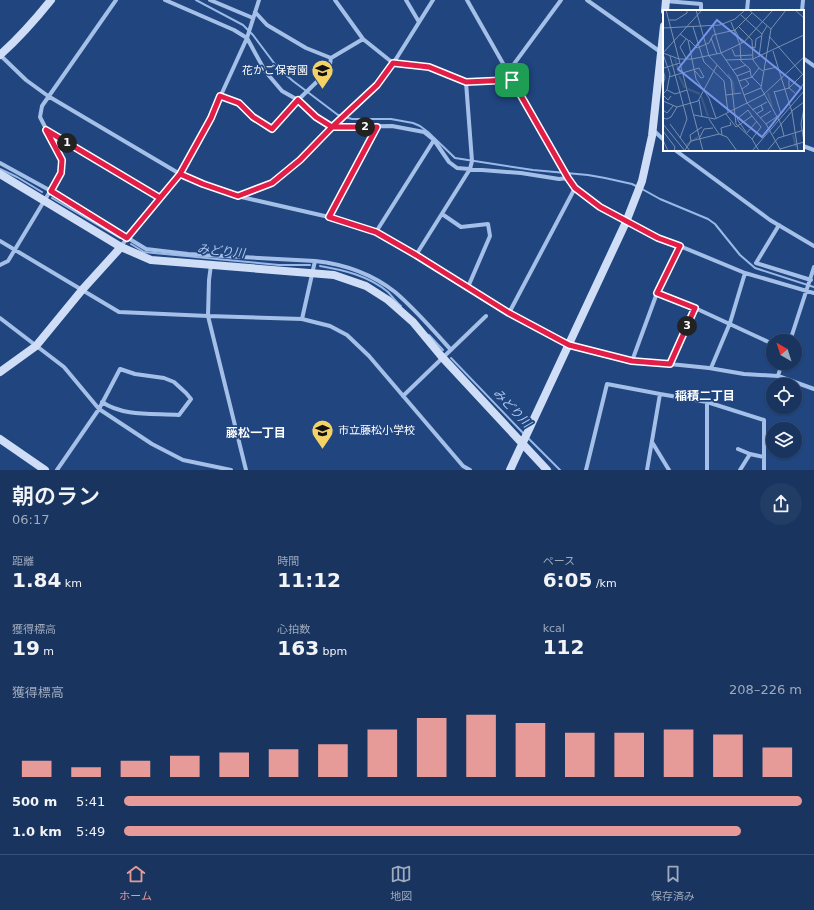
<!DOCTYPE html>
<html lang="ja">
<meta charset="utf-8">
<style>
:root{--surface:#18345f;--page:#213c65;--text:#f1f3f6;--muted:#9faabd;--line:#364f74;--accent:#e69b98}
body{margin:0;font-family:"DejaVu Sans","Noto Sans JP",sans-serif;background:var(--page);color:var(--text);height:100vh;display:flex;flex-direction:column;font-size:15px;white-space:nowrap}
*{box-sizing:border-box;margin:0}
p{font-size:13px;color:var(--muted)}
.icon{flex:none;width:22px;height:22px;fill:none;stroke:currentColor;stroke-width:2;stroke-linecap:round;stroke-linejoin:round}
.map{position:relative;height:470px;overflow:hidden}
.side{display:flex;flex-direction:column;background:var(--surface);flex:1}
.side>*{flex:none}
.needle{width:26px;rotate:321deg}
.buttons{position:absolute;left:766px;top:334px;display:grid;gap:8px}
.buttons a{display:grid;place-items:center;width:36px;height:36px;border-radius:50%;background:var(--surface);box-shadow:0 1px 3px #0004,0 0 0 1px var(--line);font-size:20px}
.pin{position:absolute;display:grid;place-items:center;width:34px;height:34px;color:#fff;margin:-17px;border-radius:8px;box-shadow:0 2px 6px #0006}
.km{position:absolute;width:20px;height:20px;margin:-10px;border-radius:50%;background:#222;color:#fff;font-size:11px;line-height:20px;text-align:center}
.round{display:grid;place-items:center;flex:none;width:42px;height:42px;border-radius:21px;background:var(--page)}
.summary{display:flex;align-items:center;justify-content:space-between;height:68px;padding:0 12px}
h1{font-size:22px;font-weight:600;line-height:30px}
.metrics{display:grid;grid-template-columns:repeat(3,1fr);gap:6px;height:68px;padding:4px 12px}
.metrics div{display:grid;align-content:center}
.metrics b{font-size:20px;font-weight:600}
.metrics small{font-size:11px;font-weight:400}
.metrics p{font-size:11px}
.chart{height:112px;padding:8px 12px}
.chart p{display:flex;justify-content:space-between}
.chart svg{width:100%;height:72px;margin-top:4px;stroke:var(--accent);stroke-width:6}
ul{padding:0 12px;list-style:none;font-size:13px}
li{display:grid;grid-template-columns:64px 48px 1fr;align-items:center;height:30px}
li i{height:10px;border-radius:5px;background:var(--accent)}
.tab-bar{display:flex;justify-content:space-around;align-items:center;height:56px;border-top:1px solid var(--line);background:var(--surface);font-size:11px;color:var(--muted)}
.tab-bar a{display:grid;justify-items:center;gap:2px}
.tab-bar .current{color:var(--accent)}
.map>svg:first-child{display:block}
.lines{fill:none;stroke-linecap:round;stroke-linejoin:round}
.stream{stroke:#99bae9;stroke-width:2}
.street{stroke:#a5c0e8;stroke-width:4}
.secondary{stroke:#cfdef6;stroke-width:8}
.route-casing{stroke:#fff;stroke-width:8}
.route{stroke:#e11d48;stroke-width:5}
.labels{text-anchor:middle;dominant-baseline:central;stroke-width:3.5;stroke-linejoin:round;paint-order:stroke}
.poi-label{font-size:11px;fill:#fff;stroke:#20457f;text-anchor:end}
.water-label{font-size:12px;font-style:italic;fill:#b0caef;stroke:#20457f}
.neighbourhood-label{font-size:12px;font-weight:bold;fill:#fff;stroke:#20457f}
.inset-river{fill:none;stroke:#3e5a84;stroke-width:2}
.inset-road{fill:none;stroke:#798fb2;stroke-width:1}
.view{fill:#7795e8;fill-opacity:0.15;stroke:#7795e8;stroke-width:2}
.inset-edge{fill:none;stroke:#fff;stroke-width:2}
</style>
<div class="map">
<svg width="814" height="470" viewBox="0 0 814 470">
<rect width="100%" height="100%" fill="#20457f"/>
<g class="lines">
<path class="stream" d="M196 0 243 25 253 35 277 67 293 81 338 115 352 119H391L413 123 420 126 428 132 455 158 533 170 588 175 605 178 632 184 638 187
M0 169 17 177 42 192
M642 189 660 199 708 219 715 224 740 255 755 268 814 287
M52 198 120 238
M131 244 144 252 258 263 279 265H310
M320 266C344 270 369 276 388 292 392 296 396 302 401 306
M429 335 443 350
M451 358 524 434
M528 438 560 470"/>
<path class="street" d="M165 0 234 30 247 38 265 71 282 91 298 100 316 117 332 127 392 126 424 132 434 140 449 162 457 168 521 173 559 179 568 178
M210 0 253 18
M335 0 363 39 393 63 429 67 466 82
M406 0 419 22
M467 0 568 178 575 188 600 207 658 237 745 273 814 293
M587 0 662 53
M666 1 701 4V11
M747 11 748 0
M802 11 803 0
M255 12 267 25 306 48 331 58
M0 55 26 80 48 96 180 174 203 184 237 196 329 217 376 232 416 255 509 313 569 345 632 361 670 364 709 368 744 374 778 376 814 389
M803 58 814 66
M508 72 561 0
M220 96 239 103 253 117 273 129 298 100 329 70 331 58 363 39
M653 130 664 140
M48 132 160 198
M803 146 814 150
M675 150 770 220 814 246
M0 163 51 191 146 249 188 254 315 261
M238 196 272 183 301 160 332 127 377 85 396 59 433 0
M442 214 461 227 488 224 490 236 468 287
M329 217 377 127
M779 225 756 263 811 280
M376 232 434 140
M0 241 119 312 208 316 302 319 330 326 347 335 369 356 463 466 470 470
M121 246 180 174 211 117 247 38 259 0
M416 255 470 169 472 161 466 82 512 81
M0 265 8 261 61 173 62 160 40 117 42 106 116 0
M211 265 209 280 208 316 246 470
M657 293 695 308 670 364
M695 308 773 344
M509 313 575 188
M0 318 64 367 99 409 152 444 183 460 231 470
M302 319 315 261C343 264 372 274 395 292 415 309 433 330 451 350
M790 341 814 267
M632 361 657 293 680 245
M711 368 730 323 745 273
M778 376 782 363
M403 396 486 316
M652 442 669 470
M738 449 750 454
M57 470 99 409 120 369 135 374 164 378 174 382 186 393 191 399 179 415C154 413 124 417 102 402
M586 470 607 384 660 394
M647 470 660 394 707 402 764 420V470
M707 470V402
M740 470 750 454 764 457"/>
<path class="secondary" d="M665 11 666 0
M0 55C19 38 35 20 51 0
M0 174 121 247 151 260 334 275 366 286 388 300 413 322 442 357 547 470
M0 372 36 346 82 290 121 247
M0 439 45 470
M510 470 626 222 642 181 652 136 664 26"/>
</g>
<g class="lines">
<defs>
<path id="route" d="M512 80 466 82 429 67 393 63 377 85 332 127 300 160 272 183 238 196 203 184 180 174 160 198 46 130 62 160 61 173 51 191 127 238 180 174 211 118 220 96 239 103 253 117 272 129 298 100 316 117 332 127H377L329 217 376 232 416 255 509 313 569 345 632 361 670 364 695 308 657 293 680 246 658 238 600 207 575 188 568 178 512 80"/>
</defs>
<use href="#route" class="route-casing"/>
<use href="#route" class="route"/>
</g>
<defs>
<symbol id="school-pin" viewBox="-11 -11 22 30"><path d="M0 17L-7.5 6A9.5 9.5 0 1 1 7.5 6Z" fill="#f5d266" stroke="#20457f"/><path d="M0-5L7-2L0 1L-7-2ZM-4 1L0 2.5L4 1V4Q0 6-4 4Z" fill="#111"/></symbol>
</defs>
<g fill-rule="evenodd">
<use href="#school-pin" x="310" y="58" width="25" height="34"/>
<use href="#school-pin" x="310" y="418" width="25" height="34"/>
</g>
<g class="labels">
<g class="poi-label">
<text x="308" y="70">花かご保育園</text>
<text x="338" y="430" text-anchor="start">市立藤松小学校</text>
</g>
<g class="water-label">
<text transform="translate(221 251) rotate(6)">みどり川</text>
<text transform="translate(512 408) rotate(46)">みどり川</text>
</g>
<g class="neighbourhood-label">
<text x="705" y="396">稲積二丁目</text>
<text x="256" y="433">藤松一丁目</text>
</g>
</g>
<g transform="translate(663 10)">
<rect width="141" height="141" fill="#20457f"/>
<path class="inset-river" d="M12 49 16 63M65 64 70 73 71 83M16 66 22 78M25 79 37 84M105 83 109 97M38 86 45 106M130 125 133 137M23 135 35 127"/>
<path class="inset-road" d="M3 0 40 141M33 0 46 46 68 70 73 114 89 129 96 141M86 0 108 19M132 0 141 8M78 5 99 24M6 10H13L24 3V0M68 12 77 35 78 51 87 59 88 66 98 76M50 16 58 43 74 66 84 93 103 114 118 141M30 17 41 52 61 71 65 102M76 17 89 30 90 50 96 58M0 18 57 15 72 9 82 0M72 20 79 33M17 24 25 30 33 69 46 88 53 108M106 26 141 66M48 28 54 44M23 29 17 37 23 48M26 30 34 38 46 33 50 25 72 20 89 3M89 37 92 38 93 29 98 26M69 39 72 46 89 45M110 41 129 102 135 141M0 43 16 49H29L58 43 81 32 110 0M0 43 39 0M0 44 7 64 4 80 0 84M7 46 24 109 17 128M96 47 99 24 104 16M63 50 90 49 141 25M0 56 1 58 17 53M0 60 2 67 0 75M70 60 83 55M101 60 114 57M74 66 87 61M123 66 126 69V78L132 83M6 67 36 58 41 67 38 68 32 61M76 71 89 67 96 58 100 61M79 79 86 74 82 69M4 80 12 84 24 80M111 81 118 104M111 82 126 78 141 63M0 85 5 90 8 86M63 85 78 83M81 85 98 78M36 90 39 107M0 91 14 97 35 91 54 55M0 100 4 103 10 96M89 100 104 92M63 104 73 117 89 106 98 117 89 129M93 104 100 100 98 95M31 105 52 109 100 85 141 47M0 108 4 109 8 107 14 97M97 108 108 101M46 109 56 124M0 114 22 141M7 114 27 141M103 114 118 104 141 73M0 121 12 137 11 141M83 122 74 109 85 100 89 106M83 124 94 111M110 124 130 100 141 92M59 125 58 118 68 115 67 112M121 126 118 114 98 78 108 19 123 0M37 127 41 119 50 118M0 130 5 141M28 131 27 125 39 117M117 139 141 132 138 114 141 98M22 140 28 131 56 124 64 127 74 141M89 141 141 81M104 141 115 128 141 120"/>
<path class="view" d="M54 10 138 78 99 127 15 59Z"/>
<rect width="141" height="141" class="inset-edge"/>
</g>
</svg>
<div class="buttons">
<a><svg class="needle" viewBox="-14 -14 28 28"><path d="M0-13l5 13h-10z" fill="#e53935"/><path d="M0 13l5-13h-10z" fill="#9faabd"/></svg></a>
<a><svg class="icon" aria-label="locate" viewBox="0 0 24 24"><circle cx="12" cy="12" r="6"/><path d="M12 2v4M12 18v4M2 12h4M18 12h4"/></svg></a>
<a><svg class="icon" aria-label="layers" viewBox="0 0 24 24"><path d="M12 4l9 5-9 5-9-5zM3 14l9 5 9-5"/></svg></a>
</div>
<div class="pin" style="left:512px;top:80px;background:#1e9e55"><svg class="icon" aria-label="arrive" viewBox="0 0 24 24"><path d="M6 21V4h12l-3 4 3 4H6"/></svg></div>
<b class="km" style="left:67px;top:143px">1</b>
<b class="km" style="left:365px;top:127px">2</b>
<b class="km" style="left:687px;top:326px">3</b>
</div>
<section class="side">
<div class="summary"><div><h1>朝のラン</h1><p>06:17</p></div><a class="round"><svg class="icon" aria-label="share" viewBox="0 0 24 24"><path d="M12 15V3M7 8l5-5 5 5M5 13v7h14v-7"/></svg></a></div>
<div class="metrics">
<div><p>距離</p><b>1.84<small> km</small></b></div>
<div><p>時間</p><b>11:12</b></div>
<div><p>ペース</p><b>6:05<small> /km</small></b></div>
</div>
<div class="metrics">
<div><p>獲得標高</p><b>19<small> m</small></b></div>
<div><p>心拍数</p><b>163<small> bpm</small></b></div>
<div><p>kcal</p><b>112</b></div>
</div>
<div class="chart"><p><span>獲得標高</span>208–226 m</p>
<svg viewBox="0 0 160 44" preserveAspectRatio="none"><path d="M5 44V34M15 44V38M25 44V34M35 44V31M45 44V29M55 44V27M65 44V24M75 44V15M85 44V8M95 44V6M105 44V11M115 44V17M125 44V17M135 44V15M145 44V18M155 44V26"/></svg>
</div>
<ul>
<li><b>500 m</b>5:41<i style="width:100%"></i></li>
<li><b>1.0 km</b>5:49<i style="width:91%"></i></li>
</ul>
</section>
<nav class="tab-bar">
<a class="current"><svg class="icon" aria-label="home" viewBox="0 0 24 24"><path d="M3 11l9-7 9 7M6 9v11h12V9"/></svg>ホーム</a>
<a><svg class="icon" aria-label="map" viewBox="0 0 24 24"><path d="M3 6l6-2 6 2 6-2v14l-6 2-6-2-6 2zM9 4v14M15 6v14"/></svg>地図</a>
<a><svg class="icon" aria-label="saved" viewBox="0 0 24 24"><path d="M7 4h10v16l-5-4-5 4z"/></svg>保存済み</a>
</nav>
